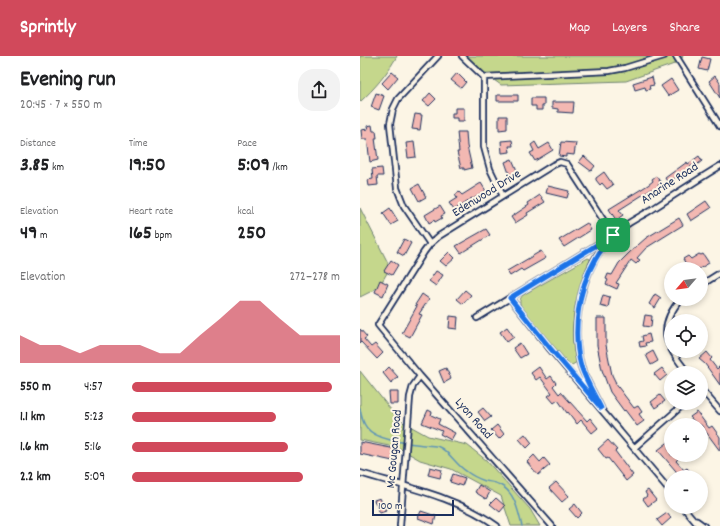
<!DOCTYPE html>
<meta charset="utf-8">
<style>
:root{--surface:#fff;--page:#f2f2f2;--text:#202124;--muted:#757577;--accent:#d1495b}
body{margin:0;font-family:Dekko,sans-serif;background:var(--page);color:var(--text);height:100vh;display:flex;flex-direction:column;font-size:15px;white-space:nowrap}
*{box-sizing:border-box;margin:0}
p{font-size:13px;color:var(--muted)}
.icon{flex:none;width:22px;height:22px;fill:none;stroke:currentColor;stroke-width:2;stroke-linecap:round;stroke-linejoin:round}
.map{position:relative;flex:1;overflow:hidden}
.drawer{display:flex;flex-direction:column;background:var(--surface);width:360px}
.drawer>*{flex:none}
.needle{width:26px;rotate:242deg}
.tools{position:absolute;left:304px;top:206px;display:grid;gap:8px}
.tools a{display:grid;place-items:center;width:44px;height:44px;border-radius:50%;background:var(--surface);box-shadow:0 2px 6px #0003;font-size:20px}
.scale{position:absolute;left:12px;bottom:10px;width:82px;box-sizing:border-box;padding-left:4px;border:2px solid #1b2f5e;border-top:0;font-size:11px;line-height:14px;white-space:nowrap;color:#1b2f5e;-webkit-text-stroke:3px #fcf5e5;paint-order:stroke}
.pin{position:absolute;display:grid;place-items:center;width:34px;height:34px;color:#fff;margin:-17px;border-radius:8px;box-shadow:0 2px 6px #0006}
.round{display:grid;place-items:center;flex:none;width:42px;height:42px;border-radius:16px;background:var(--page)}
.overview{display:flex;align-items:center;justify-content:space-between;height:68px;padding:0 20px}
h1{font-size:22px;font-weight:800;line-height:30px}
.figures{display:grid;grid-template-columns:repeat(3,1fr);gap:6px;height:68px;padding:4px 20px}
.figures div{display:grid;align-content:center}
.figures b{font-size:20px;font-weight:800}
.figures small{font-size:11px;font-weight:400}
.figures p{font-size:11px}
.chart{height:112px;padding:8px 20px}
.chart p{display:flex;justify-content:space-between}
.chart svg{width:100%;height:72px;margin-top:4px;fill:var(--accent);opacity:.7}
ul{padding:0 20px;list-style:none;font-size:13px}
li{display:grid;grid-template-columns:64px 48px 1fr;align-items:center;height:30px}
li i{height:10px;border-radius:5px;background:var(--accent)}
header{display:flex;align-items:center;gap:24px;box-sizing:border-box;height:56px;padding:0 20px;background:var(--accent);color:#fff}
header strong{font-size:19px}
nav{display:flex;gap:22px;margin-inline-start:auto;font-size:14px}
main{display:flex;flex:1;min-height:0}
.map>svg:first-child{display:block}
.green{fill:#c5d78c;stroke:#708375}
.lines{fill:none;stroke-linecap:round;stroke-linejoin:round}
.stream{stroke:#6196b6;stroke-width:1.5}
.building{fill:#f3b8b2;stroke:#1b2f5e}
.minor-casing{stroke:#1b2f5e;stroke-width:8}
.minor{stroke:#fcf5e5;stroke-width:4.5}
.route-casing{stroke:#fff;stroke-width:8}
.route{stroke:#1a73e8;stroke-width:5}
.labels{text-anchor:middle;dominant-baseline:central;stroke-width:4;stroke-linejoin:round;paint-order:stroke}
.street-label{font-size:13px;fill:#1b2f5e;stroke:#fcf5e5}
</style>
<header>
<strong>Sprintly</strong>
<nav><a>Map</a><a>Layers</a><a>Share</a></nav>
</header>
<main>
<section class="drawer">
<div class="overview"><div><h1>Evening run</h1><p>20:45 · 7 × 550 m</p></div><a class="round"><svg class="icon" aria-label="share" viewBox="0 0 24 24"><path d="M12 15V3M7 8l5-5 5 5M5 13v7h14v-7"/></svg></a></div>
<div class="figures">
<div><p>Distance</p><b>3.85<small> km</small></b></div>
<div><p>Time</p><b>19:50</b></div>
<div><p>Pace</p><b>5:09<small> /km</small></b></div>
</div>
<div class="figures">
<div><p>Elevation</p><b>49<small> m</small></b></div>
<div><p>Heart rate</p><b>165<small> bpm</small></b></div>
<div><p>kcal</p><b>250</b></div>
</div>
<div class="chart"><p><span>Elevation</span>272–278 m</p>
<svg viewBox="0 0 160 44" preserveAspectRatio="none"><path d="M0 44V27L10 33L20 33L30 38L40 33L50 33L60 33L70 38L80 38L90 27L100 17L110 6L120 6L130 17L140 27L150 27L160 27V44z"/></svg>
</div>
<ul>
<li><b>550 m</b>4:57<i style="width:96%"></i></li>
<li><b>1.1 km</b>5:23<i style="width:69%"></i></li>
<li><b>1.6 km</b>5:16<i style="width:75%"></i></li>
<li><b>2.2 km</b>5:09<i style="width:82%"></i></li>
</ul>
</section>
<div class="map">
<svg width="360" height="470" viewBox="0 0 360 470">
<rect width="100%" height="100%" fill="#fcf5e5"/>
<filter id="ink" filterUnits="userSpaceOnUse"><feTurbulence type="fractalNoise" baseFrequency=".025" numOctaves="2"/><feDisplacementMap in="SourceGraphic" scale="8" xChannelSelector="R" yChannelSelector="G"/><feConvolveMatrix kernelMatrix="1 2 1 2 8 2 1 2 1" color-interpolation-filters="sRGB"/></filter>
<g filter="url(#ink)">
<path class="green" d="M0 0H37C27 18 15 32 0 46Z
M100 0H323L320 6 266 25 141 29Z
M0 152 27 205 30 212 20 229 12 235 0 241Z
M228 202 230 203 232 209 219 243 217 306 212 309 209 308 162 253C159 248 159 243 163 239Z
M0 315 39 364 68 380 107 389 126 404 170 453 180 470H151L141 440 91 413 60 404 39 392 0 384Z"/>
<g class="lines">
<path class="stream" d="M0 352C1 359 2 366 7 372 17 385 48 387 64 389 69 390 75 389 79 391 90 396 96 409 106 415 111 419 119 423 125 425 130 426 135 426 140 429 155 436 158 455 162 470"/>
</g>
<path class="building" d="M342 1 350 3 347 15 339 13Z
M32 16 38 21 28 33 22 27Z
M97 17 106 26 101 32 91 24Z
M355 20 360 27V42L349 25Z
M292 21 294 29 289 30 290 33 286 34 285 31 275 34 273 27Z
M311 23 318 34 308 40 301 30Z
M16 37 24 40 19 54 11 51Z
M70 37 76 43 69 50 63 45Z
M137 39H158V45H137Z
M171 42H184V50H182V54H176V50H171Z
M192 46H214L213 57 198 56V53L192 52Z
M95 52H104V65H97V62H92V57H95Z
M55 58 62 59 60 74 52 73Z
M139 60H147V73L139 74Z
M12 69 13 75H16L17 82H15L18 104 10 106 7 83H2L1 74 8 73 7 70Z
M97 76H106L107 90 112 112 104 114V112H101L97 96H99Z
M152 84 153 90H149L150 96 142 97 141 85Z
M54 86 56 101 48 102 46 87Z
M175 86 179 93 189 87 193 94 175 105 170 97 174 95 171 89Z
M201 86 216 87 214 99 206 98V101L199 100Z
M224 100 235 110 231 115 219 106Z
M339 100 342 105 334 111 333 109 308 127 305 122 327 106 328 108Z
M152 103 159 119 151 123 145 106Z
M22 112 23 120H17L18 129 9 130 8 124 13 123 12 113Z
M244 116 253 129 247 133 242 127 240 129 236 124V122Z
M296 120 301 127 298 129 300 132 294 136 292 133 259 154 263 159 256 164 249 153 288 129 293 125 292 123Z
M121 127 126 135 113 143 112 142 94 154 89 147 97 142 95 139 99 136 102 139Z
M59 128 66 141 59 145 52 132Z
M188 130 209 135 207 142 186 137Z
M180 139 185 146 167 157 168 159 155 167 151 161 169 149 168 147Z
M346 145 351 152 331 165 327 158Z
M80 150 85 158 81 160 82 162 75 166 74 164 69 167 65 159Z
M30 152 38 165 31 169 23 157Z
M319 162 323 169 286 192 277 202 280 204 276 208 271 204 256 227 259 228 257 233 246 228 248 224 246 223 248 218 252 219 259 207 270 196 286 182Z
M227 167 231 174 204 191 199 184Z
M126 173 130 179 101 197 96 190Z
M44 183 51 187 44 200 37 196Z
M181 195 186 202 163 215 161 213 150 220 147 215Z
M89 196 95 202 86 210 80 205Z
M339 198 341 199 343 198 349 207 339 213H329L323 203 328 200 331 203Z
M31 204 38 209 32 219 24 215Z
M76 215 83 219 76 230 69 225Z
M20 224 28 228 23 240 15 236Z
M105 234 111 239 103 248 97 243Z
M62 238 69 243 59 258 62 259 50 281 42 277 57 250 55 249Z
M295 238 301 242 295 252 289 248Z
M243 239 250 241 248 252 240 250Z
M285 259 292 260 291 271 283 270Z
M90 260 98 261 97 273 89 272Z
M237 262H246V289L252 319 256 327H255L274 352 278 350 282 356 279 358 284 365 277 370 265 354 264 355 250 336 242 314 237 289Z
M147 271 154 281 147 286 140 276Z
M0 273 7 281 4 283 11 291 15 288 23 297 17 303 1 286 0 287Z
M289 278 291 286 285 287 286 290 280 291 279 286 283 285 282 280Z
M160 287 167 298 160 302 153 292Z
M293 295 298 305 291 309 286 299Z
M347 296 352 302 350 304 357 313 360 310V329L345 308 339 303Z
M29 311 38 321 31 327 23 317Z
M179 311 187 323 191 320 196 327 193 330 199 338 201 336 227 365 230 362 238 372 232 377 221 364 217 368 208 356 207 357 198 344 194 347 188 340 192 337 180 321 176 324 171 317Z
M86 312 91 323 84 327 79 315Z
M302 312 307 319 300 325 294 318Z
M29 336H38V348H30Z
M300 339 305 345 295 352 291 346Z
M123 352 131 361 125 365 118 356Z
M68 354 72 356 71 359 80 363 78 368 95 377 91 384 80 378 82 375 62 367Z
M337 356 349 372 352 370 360 381V395L341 369H337L330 361Z
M137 369 144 378 139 383 131 374Z
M165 378 172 387 167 392 159 383Z
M248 384 257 394 255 395 273 419 266 425 248 402 246 403 238 393Z
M311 384V390L308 392 311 396V399H315L318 403 316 405 324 414 327 412 330 415 328 417 331 421H321L298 394Z
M0 386 36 393 33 405 0 398Z
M174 399 180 406 184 402 190 409 178 419 167 406Z
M70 411 82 414 80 422 68 419Z
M93 418 105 422 102 430 90 426Z
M196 426 209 440 202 446 189 432Z
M119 429 130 436 126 443 115 436Z
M288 434 296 444 288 450 283 443 287 440 285 436Z
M20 442 26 455 20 457 14 444Z
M136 442 145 450 140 456 130 448Z
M215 448 222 457 217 462 209 453Z
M61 455 76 460 74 468 58 462Z
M307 457 311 462 302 470 297 464Z"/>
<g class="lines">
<defs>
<path id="minor" d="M102 0 124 21 249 15 265 12 304 0
M316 0 360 70
M124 21V91L130 113 143 140
M70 188 44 150 37 132 30 68 33 53 38 43 78 0
M341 229 360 217
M150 242 190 293 311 436
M321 243C295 272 307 292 328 317
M117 262 253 179 207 108 200 106 193 109 79 180 70 188 64 196 18 269 60 320 192 470
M341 333 360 355
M241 352C234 338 226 325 221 310 209 270 222 209 253 179 263 169 278 162 291 154 314 139 337 124 360 110
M274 392 325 347
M0 417C46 431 97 441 137 470
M323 451 339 470
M337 465 344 470
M40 470 50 341 53 330 60 320"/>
</defs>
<use href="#minor" class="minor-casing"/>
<use href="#minor" class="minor"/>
</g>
</g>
<g class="lines" filter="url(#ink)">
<defs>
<path id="route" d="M253 179C246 187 240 195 235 204 218 233 212 277 221 310 226 325 234 338 241 352L190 292 150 242Z"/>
</defs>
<use href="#route" class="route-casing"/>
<use href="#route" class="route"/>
</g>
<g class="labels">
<g class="street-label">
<text transform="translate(310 128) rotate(-33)">Anarine Road</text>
<text transform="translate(127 138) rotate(-32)">Edenwood Drive</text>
<text transform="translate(113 363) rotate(49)">Lyon Road</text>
<text transform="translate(35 393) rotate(-85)">Mc Gougan Road</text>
</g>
</g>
</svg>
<div class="tools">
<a><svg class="needle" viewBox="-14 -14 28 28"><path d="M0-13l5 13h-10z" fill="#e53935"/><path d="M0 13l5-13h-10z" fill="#757577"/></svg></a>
<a><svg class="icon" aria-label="locate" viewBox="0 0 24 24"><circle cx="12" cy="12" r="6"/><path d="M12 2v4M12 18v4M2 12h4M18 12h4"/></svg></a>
<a><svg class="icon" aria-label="layers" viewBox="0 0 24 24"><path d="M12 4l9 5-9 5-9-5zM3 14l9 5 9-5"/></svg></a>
<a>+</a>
<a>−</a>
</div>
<div class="scale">100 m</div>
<div class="pin" style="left:253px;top:179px;background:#1e9e55"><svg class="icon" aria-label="arrive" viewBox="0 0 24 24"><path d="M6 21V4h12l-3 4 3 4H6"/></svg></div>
</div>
</main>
